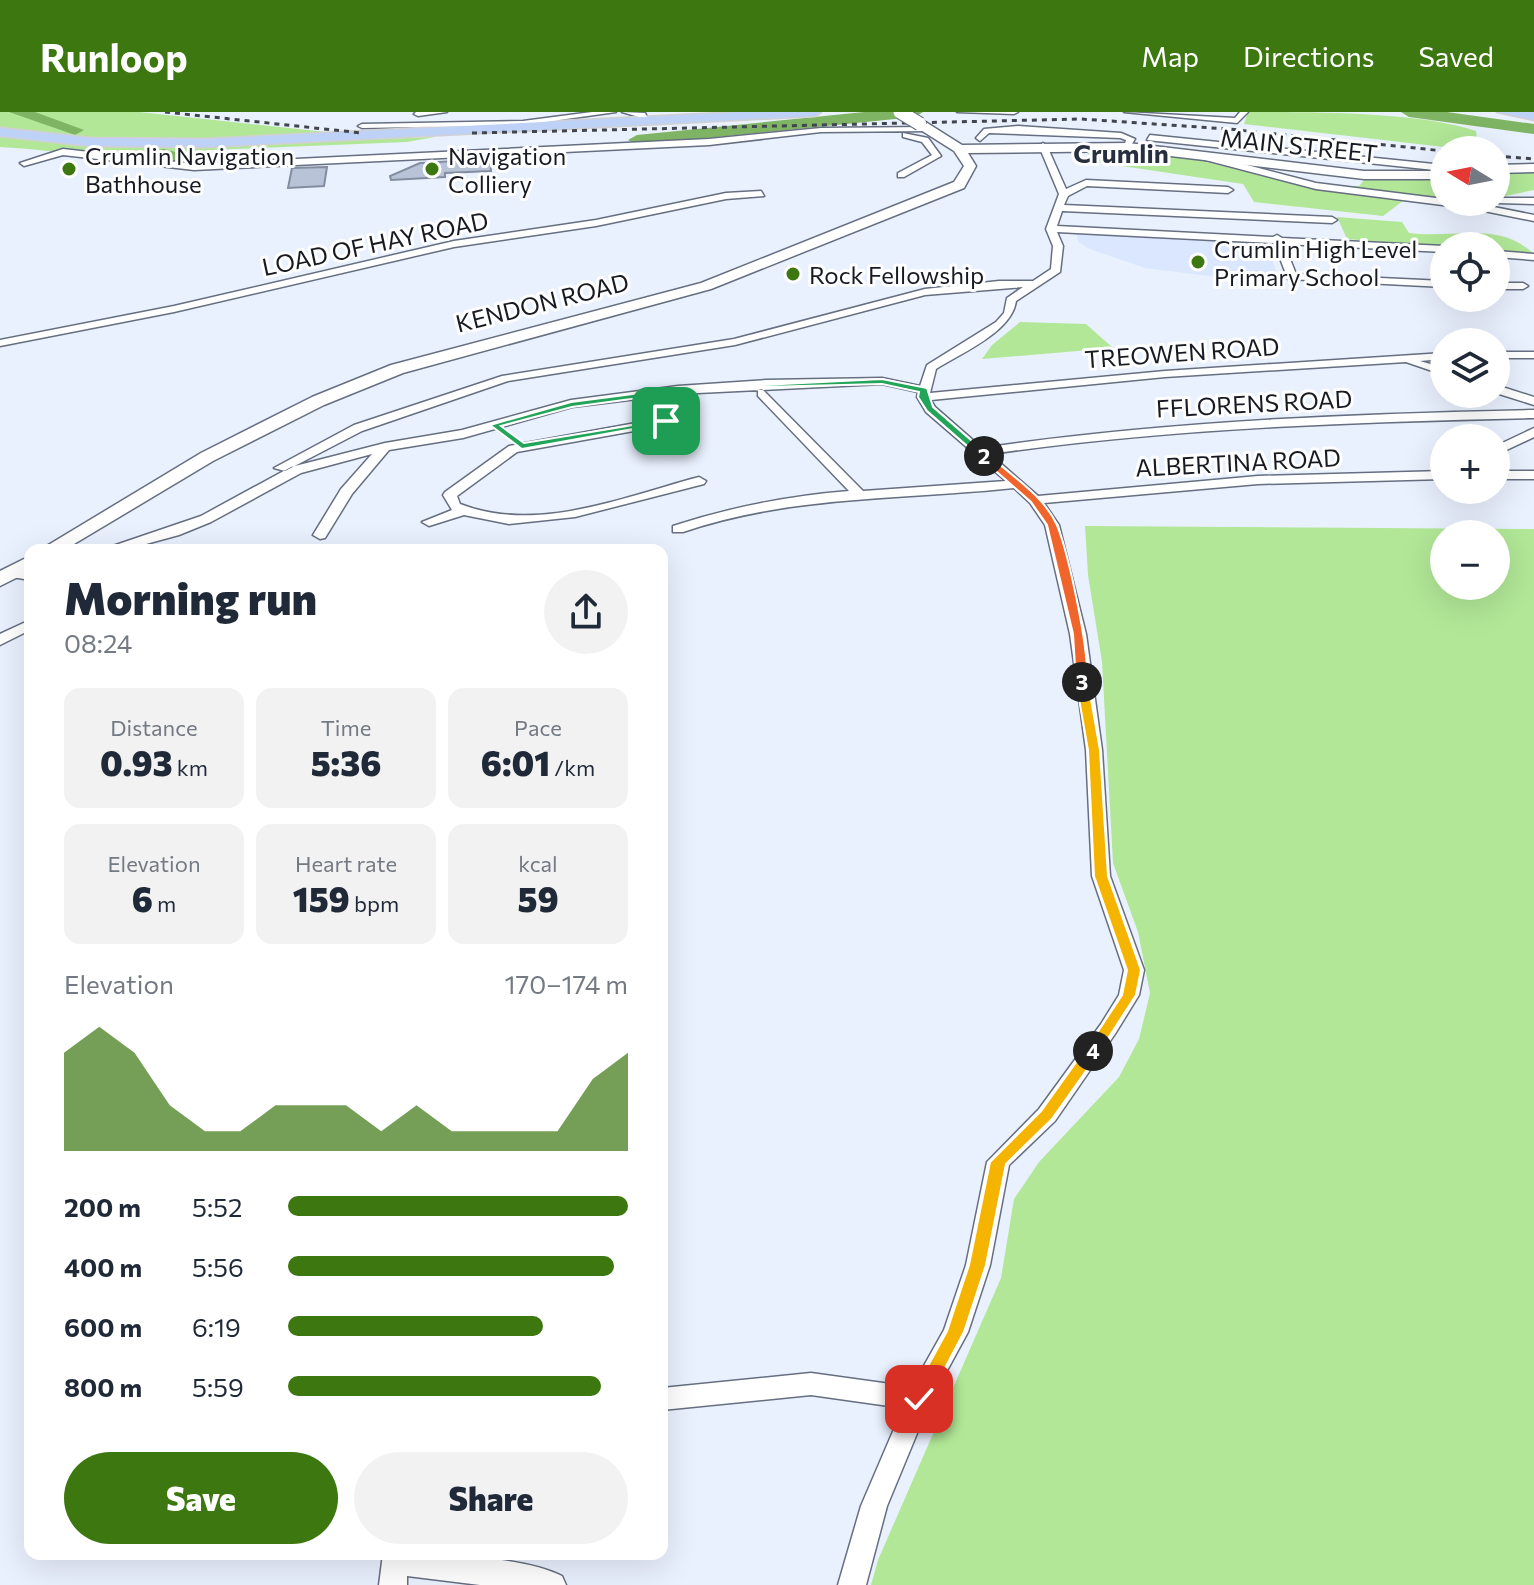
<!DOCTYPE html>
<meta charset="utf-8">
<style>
:root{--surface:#fff;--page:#f2f2f3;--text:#1f2937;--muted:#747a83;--accent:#3c770f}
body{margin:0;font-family:Commissioner,sans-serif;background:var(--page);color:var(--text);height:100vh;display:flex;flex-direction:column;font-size:30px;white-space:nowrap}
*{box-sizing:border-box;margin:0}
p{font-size:26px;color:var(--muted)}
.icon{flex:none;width:44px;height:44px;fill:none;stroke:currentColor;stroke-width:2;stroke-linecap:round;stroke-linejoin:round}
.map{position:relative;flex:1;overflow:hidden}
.side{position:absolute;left:24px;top:432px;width:644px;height:1016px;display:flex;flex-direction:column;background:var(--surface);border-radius:16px;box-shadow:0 8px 32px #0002}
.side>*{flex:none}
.needle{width:52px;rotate:280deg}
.controls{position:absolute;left:1430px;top:24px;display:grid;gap:16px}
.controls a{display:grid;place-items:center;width:80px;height:80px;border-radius:50%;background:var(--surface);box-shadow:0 8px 32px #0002;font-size:40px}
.pin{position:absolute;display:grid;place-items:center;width:68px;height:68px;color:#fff;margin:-34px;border-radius:16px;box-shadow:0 4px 12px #0006}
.km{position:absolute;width:40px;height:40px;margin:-20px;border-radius:50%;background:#222;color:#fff;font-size:22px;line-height:40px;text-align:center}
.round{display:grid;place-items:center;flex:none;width:84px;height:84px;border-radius:42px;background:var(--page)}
.summary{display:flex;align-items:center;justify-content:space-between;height:136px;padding:0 40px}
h1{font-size:44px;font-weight:800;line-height:60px}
.metrics{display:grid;grid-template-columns:repeat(3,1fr);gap:12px;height:136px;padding:8px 40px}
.metrics div{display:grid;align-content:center;border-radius:16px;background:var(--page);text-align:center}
.metrics b{font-size:34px;font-weight:800}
.metrics small{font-size:22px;font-weight:400}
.metrics p{font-size:22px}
.chart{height:224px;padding:16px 40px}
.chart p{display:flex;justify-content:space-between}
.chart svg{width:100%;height:144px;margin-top:8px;fill:var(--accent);opacity:.7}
.action{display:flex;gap:16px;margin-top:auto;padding:16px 40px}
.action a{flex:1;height:92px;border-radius:48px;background:var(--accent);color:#fff;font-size:32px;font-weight:800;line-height:92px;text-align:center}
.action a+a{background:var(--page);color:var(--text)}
ul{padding:0 40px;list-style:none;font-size:26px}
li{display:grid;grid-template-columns:128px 96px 1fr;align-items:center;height:60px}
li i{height:20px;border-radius:10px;background:var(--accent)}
header{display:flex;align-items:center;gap:48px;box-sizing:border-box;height:112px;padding:0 40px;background:var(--accent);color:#fff}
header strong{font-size:38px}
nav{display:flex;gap:44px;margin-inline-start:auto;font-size:28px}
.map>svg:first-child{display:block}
.built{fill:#dbe7fe}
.green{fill:#b1e797;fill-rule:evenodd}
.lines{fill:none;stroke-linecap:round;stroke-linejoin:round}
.river{fill:#7eb463;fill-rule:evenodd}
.building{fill:#b8c3d7;stroke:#838da0;stroke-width:2}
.street-casing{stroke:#656f81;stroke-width:3}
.secondary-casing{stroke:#656f81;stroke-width:3}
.primary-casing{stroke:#d1d1d3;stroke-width:3}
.street{fill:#fff;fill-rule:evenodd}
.secondary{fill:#fff;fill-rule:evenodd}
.primary{fill:#bed1f7;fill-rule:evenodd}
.rail{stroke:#41454e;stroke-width:3;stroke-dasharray:5 5;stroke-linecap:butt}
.secondary-bridge-casing{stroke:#656f81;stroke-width:15;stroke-linecap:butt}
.secondary-bridge{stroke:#fff;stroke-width:13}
.split-1{fill:#22a559;stroke:#fff;stroke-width:2}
.split-2{fill:#22a559;stroke:#fff;stroke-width:2}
.split-3{fill:#f0652b;stroke:#fff;stroke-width:2}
.split-4{fill:#f5b400;stroke:#fff;stroke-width:2}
.split-5{fill:#f5b400;stroke:#fff;stroke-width:2}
.poi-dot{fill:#3c770f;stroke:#fefefe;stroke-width:3}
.labels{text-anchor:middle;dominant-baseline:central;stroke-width:6;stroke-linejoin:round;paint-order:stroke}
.far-street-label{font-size:24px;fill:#171a22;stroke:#fefefe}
.far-poi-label{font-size:24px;fill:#171a22;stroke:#fefefe;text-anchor:start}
.far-quarter-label{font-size:26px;font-weight:bold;fill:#272f3f;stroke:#fefefe}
</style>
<header>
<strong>Runloop</strong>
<nav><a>Map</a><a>Directions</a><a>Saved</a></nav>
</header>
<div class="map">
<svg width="1534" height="1473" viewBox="0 0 1534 1473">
<rect width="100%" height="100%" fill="#eaf1fe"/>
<path class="built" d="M1076 120 1267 130 1280 173 1145 156 1087 136 1078 129Z"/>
<path class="green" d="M0 0H139L345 22C241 26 100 41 0 16Z
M1248 0C1314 0 1420 0 1476 19L1477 26 1474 32 1444 35 1244 12Z
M0 23 89 33 155 35 435 25 407 30 210 38 209 52C140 53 70 39 0 35Z
M1084 37 1195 47 1302 74H1359L1366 66H1444V89L1407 86 1383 104 1254 90 1243 72 1095 50Z
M1534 60V78L1496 86V62Z
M1337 105 1402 110 1409 121C1454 127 1498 108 1534 142L1496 139V134L1444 135 1347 127Z
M1020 210 1086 212 1113 236 982 247 992 233Z
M1085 414 1534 417V1473H871L878 1448 1001 1166 1014 1087 1039 1050 1119 965 1139 927 1150 881 1138 820 1113 751 1102 550 1088 463ZM1444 422H1496V474H1444Z"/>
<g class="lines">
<path class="river" d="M9 0H35L84 18 75 23Z
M864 0H923L915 5 637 33 628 28 637 23Z
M1401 0H1447L1534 12V22L1409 5Z
M164 37 198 46 201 50 192 56 158 46V38Z"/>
</g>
<path class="building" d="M490 47 491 59 445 61V65L391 68 390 64 420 51Z
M327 55 324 74 288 76 292 56Z"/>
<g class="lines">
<defs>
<path id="street" d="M416 0H447L418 4 414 2Z
M592 0H616L523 13 362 16 358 14 362 12 523 9Z
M622 0 645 1 649 9 642 11 639 5Z
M957 0H1018L1014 2Z
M1124 0 1235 6 1240 0H1248L1237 11Z
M1018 14 1121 21 1135 27 1128 38 1124 35 1126 28 1120 26 989 21 980 29 976 26 984 17Z
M927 15 930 19 821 20 709 33 194 58 63 43 24 54 20 51 63 37 194 52 709 27 821 16Z
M903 21 928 26 941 44 904 65H898V61L932 43 922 30 903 25Z
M1150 23 1444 53V59L1147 28Z
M1043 31 1047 34 1066 77 1086 68 1228 75 1233 78 1228 81 1087 74 1068 84 1064 93 1332 105 1337 108 1332 111 1062 99 1057 114 1273 125 1277 123 1282 126 1444 134V140L1284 132 1296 162 1444 169V175L1288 167 1274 131 1057 120 1063 134 1060 160 1016 189C1012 220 961 241 936 257L930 281 1165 259 1444 241V247L1420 249 1444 256V263L1406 250 1165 265 931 288 935 295 982 336C1165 309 1349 302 1534 298V306C1352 310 1170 316 990 342L1038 384 1258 364 1444 359V367L1258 372 1044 391 1059 413 1086 522 1102 638 1110 764 1144 858 1139 883 1115 922 1055 1009 1009 1053 990 1153 968 1220 930 1290 887 1394 866 1473H838L861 1394 903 1296 811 1283 662 1298V1276L811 1261 912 1275 944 1218 966 1153 987 1050 1039 997 1101 912 1119 883 1124 858 1092 764 1086 638 1070 522 1045 413 1030 391 1014 376C901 388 792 383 683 420H673V414C731 395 788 384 849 379L758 284V278L762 277 863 379 1006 369 926 300 917 285 918 280 882 272 678 282 572 295 463 326 389 338 352 382 325 426 320 427 313 423 341 377 372 342 301 361 211 410 179 423 124 438H101L201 404 291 355 385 331 462 318 571 288 678 274 766 268 882 266 920 274 927 253 996 210 1004 201 1007 186 1023 175 925 183 735 233 508 269 362 319 285 359 274 356 354 313 502 264 734 227 925 177 999 169H1033L1051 157 1053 134 1046 117 1059 82 1039 34Z
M1201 41 1316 71 1444 87V90L1474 91 1534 103V109L1474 97 1316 77 1198 46Z
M761 79 764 84 726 87 596 114 454 135 174 200 0 234V228L174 194 454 129 596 108 726 81Z
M1499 86H1534V92L1496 91Z
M1496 139 1534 142V148L1496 145Z
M1496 171H1523L1528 174 1523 177H1496Z
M1496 240H1534V246H1496Z
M1496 273 1534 285V293L1496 281Z
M680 303 684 304V310L517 340 457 384 460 392C537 422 623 385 699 365L706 369 704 372 575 405 509 412 464 403 429 414 422 410 452 398 443 383 445 380 509 334Z
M1534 316V325L1496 343V334Z
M1496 359H1534V367H1496Z
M11 457 30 460V468L6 464 4 461Z
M30 508V518L0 533V522Z
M383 1442C432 1442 520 1443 562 1464L566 1473H480L407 1464V1473H379Z"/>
<path id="secondary" d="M916 9H924L962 33 1128 31 1364 59H1444V67H1364L1128 39 968 41 976 54 964 76 711 177 403 261 324 293 213 349 64 438H40L201 341 312 285 391 253 701 171 954 70 964 54 954 39 916 15Z
M1534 52V60L1496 61V53Z
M30 444V459L0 474V459Z"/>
<path id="primary" d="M741 0H821L815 4 206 35 91 34 0 24V16L91 26 206 27Z
M1497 0H1534V8Z"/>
</defs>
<use href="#street" class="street-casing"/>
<use href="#secondary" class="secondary-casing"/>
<use href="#primary" class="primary-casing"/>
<use href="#street" class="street"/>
<use href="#secondary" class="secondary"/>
<use href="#primary" class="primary"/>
<path class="rail" d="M165 0 362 21
M472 21 1081 7 1228 17 1444 39
M1496 44 1534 47"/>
<defs>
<path id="secondary-bridge" d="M900 0 920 12"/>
</defs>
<use href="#secondary-bridge" class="secondary-bridge-casing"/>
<use href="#secondary-bridge" class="secondary-bridge"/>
</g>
<path class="split-1" d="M687 275 690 279 572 295 501 314 524 331 670 307 666 311 522 337 490 313 571 290Z"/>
<path class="split-2" d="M882 267 927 276 933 295 987 342V346H981L927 299 918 285 919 280 882 272 682 277Z"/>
<path class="split-3" d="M981 342H987C1011 363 1044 384 1057 413 1068 440 1092 547 1086 573L1076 570 1073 522 1047 413 1031 390 981 346Z"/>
<path class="split-4" d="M1082 567 1088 570 1100 638 1108 764 1141 858 1136 883 1098 942 1093 944 1085 939 1122 883 1127 858 1094 764 1088 638 1076 570Z"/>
<path class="split-5" d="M1093 934 1100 939 1052 1007 1006 1052 986 1153 964 1220 926 1292H913L910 1287 947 1219 969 1153 990 1050 1041 999 1087 935Z"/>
<g class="poi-dot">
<circle cx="69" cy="57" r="8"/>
<circle cx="432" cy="57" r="8"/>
<circle cx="1198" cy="150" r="8"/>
<circle cx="793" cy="162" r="8"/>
</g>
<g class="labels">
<g class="far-street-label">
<text transform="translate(1299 33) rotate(6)">MAIN STREET</text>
<text transform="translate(375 131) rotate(-12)">LOAD OF HAY ROAD</text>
<text transform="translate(542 190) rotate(-14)">KENDON ROAD</text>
<text transform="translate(1182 240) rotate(-4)">TREOWEN ROAD</text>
<text transform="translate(1254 291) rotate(-3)">FFLORENS ROAD</text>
<text transform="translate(1238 350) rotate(-3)">ALBERTINA ROAD</text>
</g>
<g class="far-poi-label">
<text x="85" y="43">Crumlin Navigation<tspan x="85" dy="28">Bathhouse</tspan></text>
<text x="448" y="43">Navigation<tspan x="448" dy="28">Colliery</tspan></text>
<text x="1214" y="136">Crumlin High Level<tspan x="1214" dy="28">Primary School</tspan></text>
<text x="809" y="162">Rock Fellowship</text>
</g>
<g class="far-quarter-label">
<text x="1121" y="40">Crumlin</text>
</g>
</g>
</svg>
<div class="controls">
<a><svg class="needle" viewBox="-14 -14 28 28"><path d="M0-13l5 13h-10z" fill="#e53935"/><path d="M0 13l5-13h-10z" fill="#747a83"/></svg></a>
<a><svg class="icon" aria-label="locate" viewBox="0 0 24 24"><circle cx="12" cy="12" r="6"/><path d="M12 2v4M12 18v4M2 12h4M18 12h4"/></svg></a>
<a><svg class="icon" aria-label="layers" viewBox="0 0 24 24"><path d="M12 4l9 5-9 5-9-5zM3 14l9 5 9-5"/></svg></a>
<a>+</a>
<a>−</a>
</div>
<div class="pin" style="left:666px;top:309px;background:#1e9e55"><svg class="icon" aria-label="arrive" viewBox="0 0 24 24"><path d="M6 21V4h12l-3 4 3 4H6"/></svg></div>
<div class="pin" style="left:919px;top:1287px;background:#d93025"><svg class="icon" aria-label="check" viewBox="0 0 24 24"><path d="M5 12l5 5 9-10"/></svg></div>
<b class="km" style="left:984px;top:344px">2</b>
<b class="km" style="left:1082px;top:570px">3</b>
<b class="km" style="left:1093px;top:939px">4</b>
<section class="side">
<div class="summary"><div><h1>Morning run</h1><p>08:24</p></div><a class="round"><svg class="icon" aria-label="share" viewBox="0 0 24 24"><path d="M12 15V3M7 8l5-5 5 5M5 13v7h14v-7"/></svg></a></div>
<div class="metrics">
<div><p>Distance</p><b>0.93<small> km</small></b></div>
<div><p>Time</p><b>5:36</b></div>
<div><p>Pace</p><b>6:01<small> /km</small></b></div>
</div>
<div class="metrics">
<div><p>Elevation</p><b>6<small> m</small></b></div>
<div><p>Heart rate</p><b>159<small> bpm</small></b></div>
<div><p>kcal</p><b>59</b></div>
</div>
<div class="chart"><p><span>Elevation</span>170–174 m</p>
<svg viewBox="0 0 160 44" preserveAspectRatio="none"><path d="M0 44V14L10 6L20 14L30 30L40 38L50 38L60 30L70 30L80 30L90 38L100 30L110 38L120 38L130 38L140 38L150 22L160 14V44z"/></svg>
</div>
<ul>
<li><b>200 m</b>5:52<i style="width:100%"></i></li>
<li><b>400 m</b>5:56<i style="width:96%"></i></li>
<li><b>600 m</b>6:19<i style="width:75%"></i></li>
<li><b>800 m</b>5:59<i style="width:92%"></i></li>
</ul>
<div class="action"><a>Save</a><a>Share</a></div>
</section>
</div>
